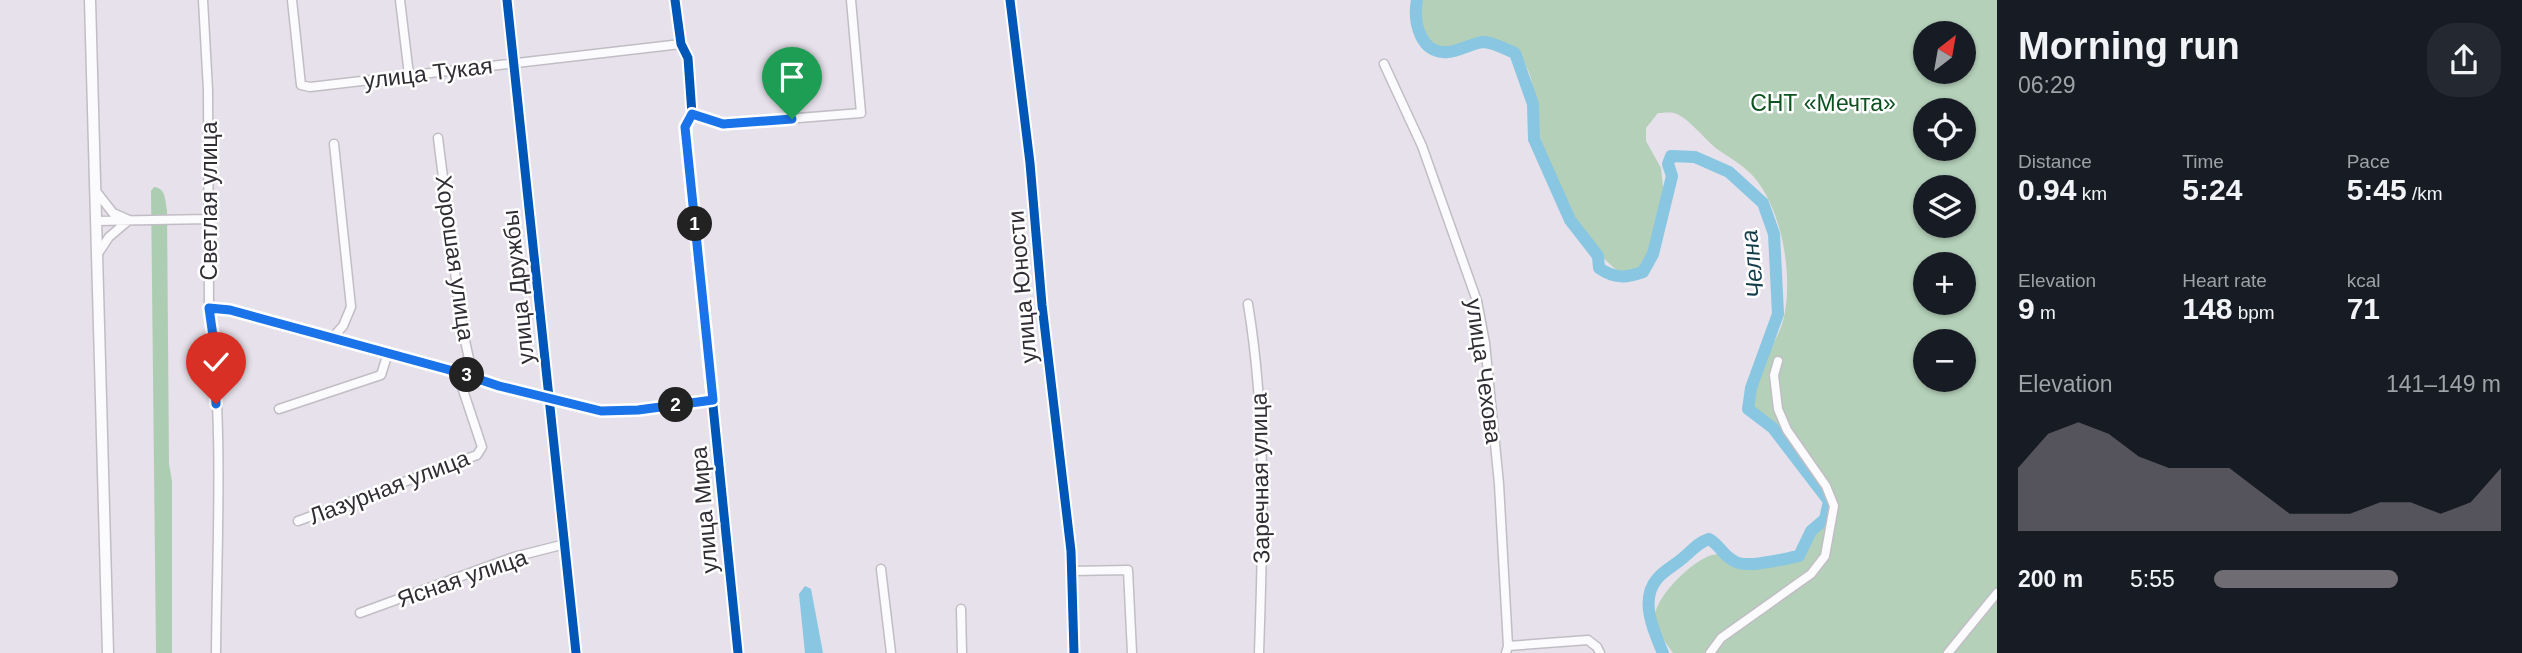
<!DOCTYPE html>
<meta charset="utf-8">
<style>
:root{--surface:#171b24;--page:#242831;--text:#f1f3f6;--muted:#9ea1a6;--accent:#706c74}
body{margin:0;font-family:Helvetica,sans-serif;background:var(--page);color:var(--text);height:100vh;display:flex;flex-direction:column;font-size:26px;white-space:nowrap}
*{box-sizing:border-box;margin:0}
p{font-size:23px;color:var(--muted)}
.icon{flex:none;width:38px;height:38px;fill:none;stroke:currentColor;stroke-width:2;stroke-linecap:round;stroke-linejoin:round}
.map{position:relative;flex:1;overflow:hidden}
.drawer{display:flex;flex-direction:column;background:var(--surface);width:525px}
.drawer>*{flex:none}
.needle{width:46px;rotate:31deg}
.tools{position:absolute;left:1913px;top:21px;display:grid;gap:14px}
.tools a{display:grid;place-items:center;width:63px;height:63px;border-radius:50%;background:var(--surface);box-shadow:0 2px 5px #0004;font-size:35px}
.pin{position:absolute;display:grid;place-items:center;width:60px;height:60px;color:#fff;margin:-72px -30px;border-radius:50% 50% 50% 0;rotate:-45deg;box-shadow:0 0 7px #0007}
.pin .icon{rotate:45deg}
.km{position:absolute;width:35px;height:35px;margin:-18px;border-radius:50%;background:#222;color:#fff;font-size:19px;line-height:35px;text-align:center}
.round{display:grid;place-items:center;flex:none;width:74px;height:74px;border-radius:28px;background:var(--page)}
.summary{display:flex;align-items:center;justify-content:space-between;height:119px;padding:0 21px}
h1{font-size:38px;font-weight:700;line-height:52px}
.metrics{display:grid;grid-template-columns:repeat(3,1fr);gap:10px;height:119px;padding:7px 21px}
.metrics div{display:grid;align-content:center}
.metrics b{font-size:30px;font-weight:700}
.metrics small{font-size:19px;font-weight:400}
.metrics p{font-size:19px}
.chart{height:196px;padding:14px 21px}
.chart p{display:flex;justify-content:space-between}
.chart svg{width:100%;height:126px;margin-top:7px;fill:var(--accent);opacity:.7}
ul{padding:0 21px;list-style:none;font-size:23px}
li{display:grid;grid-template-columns:112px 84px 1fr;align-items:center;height:52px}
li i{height:18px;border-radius:9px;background:var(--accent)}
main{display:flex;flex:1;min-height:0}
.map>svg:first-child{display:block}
.green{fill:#b4d0b9;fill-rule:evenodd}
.forest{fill:#adcdb3}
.water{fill:#88c6e1}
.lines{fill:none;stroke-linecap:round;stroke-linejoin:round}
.river{stroke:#88c6e1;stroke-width:12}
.minor-casing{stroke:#c1bdc5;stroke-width:11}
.major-casing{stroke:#c1bdc5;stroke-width:13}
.minor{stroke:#fbfafc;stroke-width:8}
.major{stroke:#fbfafc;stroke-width:10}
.cycleway-casing{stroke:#fff;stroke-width:13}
.cycleway{stroke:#0057b8;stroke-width:9}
.route-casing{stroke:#fff;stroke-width:14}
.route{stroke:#1a73e8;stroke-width:9}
.labels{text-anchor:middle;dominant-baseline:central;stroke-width:5;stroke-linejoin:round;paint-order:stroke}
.street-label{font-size:23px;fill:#312d34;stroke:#fff}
.park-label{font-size:23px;fill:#0e5220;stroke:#fff}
.water-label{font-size:24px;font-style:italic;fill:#143e4c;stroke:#fff}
</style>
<main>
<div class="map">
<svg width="1997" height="653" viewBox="0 0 1997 653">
<rect width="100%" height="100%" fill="#e6e1ea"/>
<path class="green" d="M1420 0H1997V653H1673C1666 643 1654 628 1655 615 1657 595 1693 560 1712 555 1725 552 1736 560 1748 562 1788 566 1832 540 1823 496L1750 406C1747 374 1775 350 1783 321 1794 279 1783 211 1754 177 1744 166 1732 159 1720 151 1706 142 1689 117 1674 113 1670 112 1663 113 1658 113L1646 128V141L1661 168 1666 216 1664 227 1648 270 1639 276H1624C1575 239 1548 180 1536 121 1533 103 1536 74 1521 60 1513 53 1492 44 1481 45 1472 47 1461 53 1451 56L1429 47 1418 22ZM1925 33H1964V72H1925ZM1925 110H1964V149H1925ZM1925 187H1964V226H1925ZM1925 264H1964V303H1925ZM1925 341H1964V380H1925Z"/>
<path class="forest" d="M154 187C166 188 165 201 167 210L169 464 172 481V653H156L151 191Z"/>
<path class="water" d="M805 586 811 589 823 653H805L799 594Z"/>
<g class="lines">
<path class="river" d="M1417 0C1413 21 1420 55 1448 52 1459 51 1475 42 1484 42 1495 43 1505 49 1515 53L1533 104 1534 139 1570 220 1598 256 1599 268C1615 279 1626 278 1643 272L1653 254 1672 176 1668 164 1671 156 1695 157 1729 172 1763 203 1774 234 1778 314 1751 388 1748 409 1773 428 1829 501 1825 519 1811 531 1799 556C1783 559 1747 569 1734 561 1723 556 1720 545 1709 539 1697 543 1693 550 1683 558 1675 565 1663 571 1657 579 1639 600 1654 632 1663 653"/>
<defs>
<path id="minor" d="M203 0 208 90 209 308C224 422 217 538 216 653
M292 0 301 85 310 87 681 44
M400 0 409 75
M507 0 576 653
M675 0 681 44 688 58 692 114 686 127V139L738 653
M1010 0 1030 163 1042 305 1071 551 1074 653
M1384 64 1422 146 1477 301 1485 343 1499 484 1508 646 1506 653
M692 114 723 124 861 113 851 0
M438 138 462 327 473 377
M95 190 113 213 129 220 109 237 97 255
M96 221 209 219
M1248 304C1267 419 1263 537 1259 653
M209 308 230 310 457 372 499 386 601 411 638 410 713 400
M333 337 343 326 351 307 334 144
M279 409 381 375 388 353
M298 521 477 455 482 447 457 372
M881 569 891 653
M1072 571 1128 570 1132 653
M961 609 962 653
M360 613 514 557 565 544
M1508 646 1588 640 1597 647 1600 653
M1710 653 1721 638 1811 574 1825 556 1834 506 1826 486 1787 430 1778 409 1774 375 1778 361
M1948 653 1997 593"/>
<path id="major" d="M90 0 108 653"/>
</defs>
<use href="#minor" class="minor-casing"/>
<use href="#major" class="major-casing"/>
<use href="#minor" class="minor"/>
<use href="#major" class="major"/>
<defs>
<path id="cycleway" d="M507 0 576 653
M675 0 681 44 688 58 692 114 686 127V139L738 653
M1010 0 1030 163 1042 305 1071 551 1074 653"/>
</defs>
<use href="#cycleway" class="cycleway-casing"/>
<use href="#cycleway" class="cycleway"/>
</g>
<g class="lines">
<defs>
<path id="route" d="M216 404 214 343 209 308 230 310 457 372 499 386 601 411 638 410 713 400 685 127 692 114 723 124 792 119"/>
</defs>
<use href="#route" class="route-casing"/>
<use href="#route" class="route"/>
</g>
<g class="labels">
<g class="street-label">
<text transform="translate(428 73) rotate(-7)">улица Тукая</text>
<text transform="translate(209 201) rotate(-90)">Светлая улица</text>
<text transform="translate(455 258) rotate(82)">Хорошая улица</text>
<text transform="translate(518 287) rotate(-96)">улица Дружбы</text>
<text transform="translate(1022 287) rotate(-95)">улица Юности</text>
<text transform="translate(1484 371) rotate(82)">улица Чехова</text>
<text transform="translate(1260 478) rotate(-91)">Заречная улица</text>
<text transform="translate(389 487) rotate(-21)">Лазурная улица</text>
<text transform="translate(704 510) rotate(-95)">улица Мира</text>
<text transform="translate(462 578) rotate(-19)">Ясная улица</text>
</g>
<g class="park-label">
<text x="1823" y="103">СНТ «Мечта»</text>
</g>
<g class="water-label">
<text transform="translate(1752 264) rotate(-96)">Челна</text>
</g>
</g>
</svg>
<div class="tools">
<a><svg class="needle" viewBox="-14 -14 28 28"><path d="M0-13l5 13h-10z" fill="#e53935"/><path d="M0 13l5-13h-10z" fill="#9ea1a6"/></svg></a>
<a><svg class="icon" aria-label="locate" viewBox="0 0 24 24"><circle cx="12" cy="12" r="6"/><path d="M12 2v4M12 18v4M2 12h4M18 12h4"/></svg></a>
<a><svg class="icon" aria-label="layers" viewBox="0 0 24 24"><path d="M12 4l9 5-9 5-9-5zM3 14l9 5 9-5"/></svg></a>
<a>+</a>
<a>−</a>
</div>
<div class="pin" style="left:792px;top:119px;background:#1e9e55"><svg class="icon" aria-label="arrive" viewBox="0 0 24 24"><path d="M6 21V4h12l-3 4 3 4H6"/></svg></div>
<div class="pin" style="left:216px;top:404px;background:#d93025"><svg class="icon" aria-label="check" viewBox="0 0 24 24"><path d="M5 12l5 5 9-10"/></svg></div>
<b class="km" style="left:695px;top:224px">1</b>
<b class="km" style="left:676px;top:405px">2</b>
<b class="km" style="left:467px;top:375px">3</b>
</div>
<section class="drawer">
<div class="summary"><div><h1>Morning run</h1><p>06:29</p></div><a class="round"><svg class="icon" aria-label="share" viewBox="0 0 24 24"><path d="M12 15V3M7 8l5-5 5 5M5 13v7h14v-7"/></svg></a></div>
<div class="metrics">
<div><p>Distance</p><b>0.94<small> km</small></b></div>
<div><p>Time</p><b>5:24</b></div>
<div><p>Pace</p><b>5:45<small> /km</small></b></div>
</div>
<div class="metrics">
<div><p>Elevation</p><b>9<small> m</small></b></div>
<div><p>Heart rate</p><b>148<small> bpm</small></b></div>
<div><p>kcal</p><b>71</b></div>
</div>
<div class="chart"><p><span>Elevation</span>141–149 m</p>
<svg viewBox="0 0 160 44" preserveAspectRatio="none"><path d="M0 44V22L10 10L20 6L30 10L40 18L50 22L60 22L70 22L80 30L90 38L100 38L110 38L120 34L130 34L140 38L150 34L160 22V44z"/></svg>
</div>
<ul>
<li><b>200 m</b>5:55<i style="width:64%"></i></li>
</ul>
</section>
</main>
